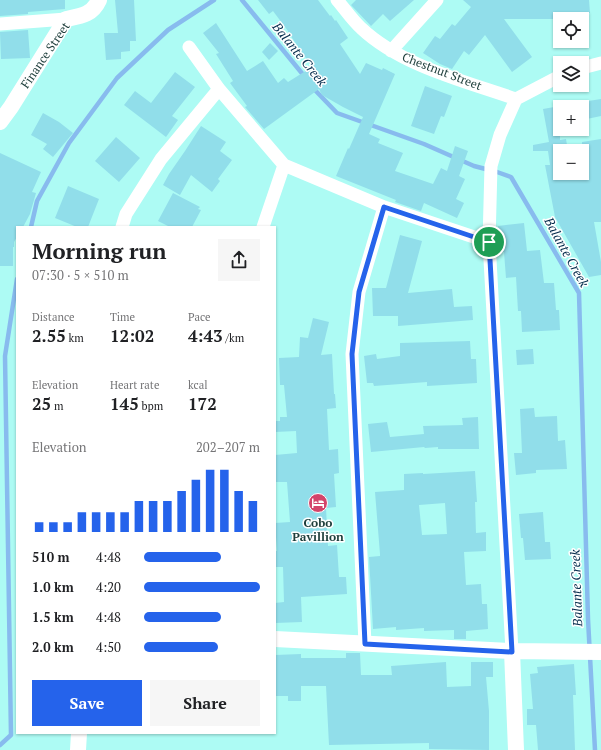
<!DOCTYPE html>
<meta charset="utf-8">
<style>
:root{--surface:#fff;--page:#f6f6f6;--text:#202124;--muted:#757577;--accent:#2563eb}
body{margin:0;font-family:"PT Serif",serif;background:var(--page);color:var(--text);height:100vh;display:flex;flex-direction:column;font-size:15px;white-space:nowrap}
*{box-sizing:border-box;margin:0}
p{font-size:13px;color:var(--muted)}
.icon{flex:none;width:22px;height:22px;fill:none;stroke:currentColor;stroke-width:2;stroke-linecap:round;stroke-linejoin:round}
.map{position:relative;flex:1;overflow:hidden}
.details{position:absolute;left:16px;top:226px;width:260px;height:508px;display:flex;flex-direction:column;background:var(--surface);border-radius:0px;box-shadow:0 1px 3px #0004}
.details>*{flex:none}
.buttons{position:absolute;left:553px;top:12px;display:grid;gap:8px}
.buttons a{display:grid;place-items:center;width:36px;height:36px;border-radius:0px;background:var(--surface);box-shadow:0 1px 3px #0004;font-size:20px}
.pin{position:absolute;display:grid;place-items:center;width:34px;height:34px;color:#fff;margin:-17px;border:2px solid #fff;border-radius:50%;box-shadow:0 1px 4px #0007}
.round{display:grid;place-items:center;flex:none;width:42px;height:42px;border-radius:0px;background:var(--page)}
.overview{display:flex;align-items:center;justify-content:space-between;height:68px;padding:0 16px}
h1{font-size:22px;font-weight:800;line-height:30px}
.stats{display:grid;grid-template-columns:repeat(3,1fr);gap:6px;height:68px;padding:4px 16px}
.stats div{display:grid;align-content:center}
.stats b{font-size:17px;font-weight:800}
.stats small{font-size:11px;font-weight:400}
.stats p{font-size:11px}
.chart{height:112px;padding:8px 16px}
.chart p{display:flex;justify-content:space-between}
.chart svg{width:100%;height:72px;margin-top:4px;stroke:var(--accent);stroke-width:6}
.cta{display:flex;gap:8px;margin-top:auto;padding:8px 16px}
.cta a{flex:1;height:46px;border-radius:0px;background:var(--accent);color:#fff;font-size:16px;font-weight:800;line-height:46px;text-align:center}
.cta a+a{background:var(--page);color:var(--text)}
ul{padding:0 16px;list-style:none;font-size:13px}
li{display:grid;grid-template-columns:64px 48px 1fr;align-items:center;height:30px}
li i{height:10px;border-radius:5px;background:var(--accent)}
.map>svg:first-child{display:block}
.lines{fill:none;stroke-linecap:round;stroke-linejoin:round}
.stream{stroke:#8be;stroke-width:4.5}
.building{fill:#91deea;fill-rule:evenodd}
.minor{stroke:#fff;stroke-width:13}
.tertiary{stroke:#fff;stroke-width:16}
.route-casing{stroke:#fff;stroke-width:8}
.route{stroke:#2563eb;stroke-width:5}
.labels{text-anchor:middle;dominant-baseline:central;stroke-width:3;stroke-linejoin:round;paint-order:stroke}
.street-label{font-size:12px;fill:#1e3e3b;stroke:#fff}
.poi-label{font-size:12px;font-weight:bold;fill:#1e3e3b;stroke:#fff}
.water-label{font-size:13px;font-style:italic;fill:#062e4e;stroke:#fff}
</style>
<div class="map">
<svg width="601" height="750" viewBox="0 0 601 750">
<rect width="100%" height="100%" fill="#adfbf4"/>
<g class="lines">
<path class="stream" d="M242 0 305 77
M313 88 337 113 424 144 474 166 497 172 511 177 579 293 588 619 595 750
M31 227 37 201 69 143 117 78 168 30 214 0
M0 745 11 735 5 356 17 279"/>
</g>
<path class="building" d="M0 0H65V9L28 12V14L0 16Z
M115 0H134L136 41H130V51L121 52V59L106 60 104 33H118Z
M258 0H318L330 16 331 15 335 21 336 20 348 38 340 44 360 74 366 63 382 70 383 68 395 74 369 134 380 139 378 143 403 153 395 171 433 184 441 168 447 171 455 146 468 151 459 176 465 179 456 199 464 203 457 218 424 203 421 211 395 202 396 200 336 176 348 148 349 149 363 117 343 107 322 95 319 89 264 129 245 107 247 106 230 83 233 81 216 54 219 53 203 33 216 23 247 71 263 61 278 83 284 78 288 82 312 67 288 32V31L273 11 269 14Z
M356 0H414L390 21 383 14 371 26 351 5Z
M463 0H589L590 13 584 14 585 19H504L532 57 512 72 485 35 469 55 464 51 452 69 440 64 423 53 435 36 440 39 452 24 455 26 471 7Z
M28 30 30 58 1 59 0 32Z
M270 43 278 51 269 60 262 52Z
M175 72 195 87 172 116 178 120 166 137 124 105 135 91 151 103Z
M425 86 452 96 444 117 441 116 434 134 411 126Z
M601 99V116L582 120V102Z
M560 106V140L566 139 568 151H560V173H582V142L601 139V222H594L601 262V275L589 277 555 217 545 165H550L548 151H533V145L549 142 543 109Z
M43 113 59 122 73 133 53 157 43 149 47 144 31 135Z
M201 126 226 142 220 151 232 160 218 179 220 181 212 192 191 175 180 195 163 185 169 174 185 151Z
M116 137 140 158 119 182 95 161Z
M0 153 41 172 32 192 36 193 30 214 23 227H17V237L14 242V247H13V266H0Z
M68 186 99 199 88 227H77L55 218Z
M173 193 200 207 198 209 201 210 192 227H170L158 221Z
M524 223 527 251 540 250 544 283H554L556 310H559L560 330 522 332 521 311H518L516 277 506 278 504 252H501L498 226Z
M400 235 422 241 408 293 452 289 454 307 472 306 473 320 398 326V316H373L372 288H386Z
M313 318 329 322 321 355 332 354 334 394H335L336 408 327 409 329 450 338 449 339 473 334 474 336 507 326 508 328 546 337 545 339 577H346L347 594 301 597 302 622 275 623V603L284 602 283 567H275V551H277L275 523 290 522 287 482H275V455L297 453 296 431 275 432V421H280V417H287L284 385H280L279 358 299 357 300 337 308 338Z
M470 341 471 359H476L477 383 427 386V382L374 386 373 383H367L364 356 376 354 377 359 400 356V343Z
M533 349 534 364 517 365 516 350Z
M534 408 535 417 557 416 558 441 565 440 567 469 536 470V473L516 475 514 453H522L520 409Z
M478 417 479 449H438V447L425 448 424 447 371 452 368 424 387 422 390 437 424 434 423 426 463 425 462 418Z
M475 471 477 502H475L476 533 486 532V551L464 552 466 585 481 584 482 604H487L488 629 466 631V639H454V630L424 631V628L396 630V627L373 629 369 557 380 556V554L375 492 404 490V474L423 473V474ZM445 503 447 534 422 535 419 505Z
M543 512 545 542H550L551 559 525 560 523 538H521L519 514Z
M346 653H360L361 675H392L391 666 446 662 447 687 471 686V662H493V677H486L489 711V750L429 749V743L329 745 326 686H301V701H288V696H275V655L301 654V658H346Z
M574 664 576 695H573L575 750H538L536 725H527V709H533L530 674 538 673 537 667Z"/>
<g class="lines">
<path class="minor" d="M337 0C345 9 352 20 361 28 401 66 465 81 516 99L560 76
M0 24 66 19
M189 47 219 89 284 165 384 207 489 242
M391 51 437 0
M582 68 601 63
M122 227 126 214 161 159 219 89
M263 227 284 165
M365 644 352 354 359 292 384 207
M512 651 489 242 491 166 500 135 516 99"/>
<path class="tertiary" d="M0 122 11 107 66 19C81 16 92 15 99 0
M275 639 512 651 601 652
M512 651 516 750
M78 750 79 733"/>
</g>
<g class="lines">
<defs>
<path id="route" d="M384 207 489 242 512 652 365 644 352 354 359 292Z"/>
</defs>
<use href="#route" class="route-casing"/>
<use href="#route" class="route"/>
</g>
<defs>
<symbol id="hotel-disc" viewBox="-11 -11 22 22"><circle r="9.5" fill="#d3446a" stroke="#fff"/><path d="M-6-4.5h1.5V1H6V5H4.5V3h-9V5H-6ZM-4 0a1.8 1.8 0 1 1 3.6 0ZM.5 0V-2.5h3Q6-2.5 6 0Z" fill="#fff"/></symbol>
</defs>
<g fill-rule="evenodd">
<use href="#hotel-disc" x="307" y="492" width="22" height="22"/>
</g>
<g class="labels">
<g class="street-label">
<text transform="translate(45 55) rotate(-56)">Finance Street</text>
<text transform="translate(442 71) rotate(21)">Chestnut Street</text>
</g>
<g class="poi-label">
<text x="318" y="522">Cobo<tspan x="318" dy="14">Pavillion</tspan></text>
</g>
<g class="water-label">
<text transform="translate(300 54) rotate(51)">Balante Creek</text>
<text transform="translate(567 252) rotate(61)">Balante Creek</text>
<text transform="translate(576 588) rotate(-92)">Balante Creek</text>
</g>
</g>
</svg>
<div class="buttons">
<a><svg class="icon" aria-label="locate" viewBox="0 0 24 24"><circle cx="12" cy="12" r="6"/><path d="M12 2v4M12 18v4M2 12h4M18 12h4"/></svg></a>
<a><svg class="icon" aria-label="layers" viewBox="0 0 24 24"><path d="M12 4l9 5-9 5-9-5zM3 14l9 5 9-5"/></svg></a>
<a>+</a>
<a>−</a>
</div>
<div class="pin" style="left:489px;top:242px;background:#1e9e55"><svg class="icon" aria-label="arrive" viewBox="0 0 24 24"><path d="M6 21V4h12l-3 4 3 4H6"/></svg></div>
<section class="details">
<div class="overview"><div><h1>Morning run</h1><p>07:30 · 5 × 510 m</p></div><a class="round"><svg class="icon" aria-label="share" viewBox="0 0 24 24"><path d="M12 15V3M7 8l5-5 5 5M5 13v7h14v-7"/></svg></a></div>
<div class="stats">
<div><p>Distance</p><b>2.55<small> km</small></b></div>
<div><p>Time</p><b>12:02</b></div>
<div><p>Pace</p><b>4:43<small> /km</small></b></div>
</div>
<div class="stats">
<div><p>Elevation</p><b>25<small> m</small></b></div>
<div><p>Heart rate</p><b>145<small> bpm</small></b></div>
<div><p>kcal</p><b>172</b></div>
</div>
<div class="chart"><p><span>Elevation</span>202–207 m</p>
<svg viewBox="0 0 160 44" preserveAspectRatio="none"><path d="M5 44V38M15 44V38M25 44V38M35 44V32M45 44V32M55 44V32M65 44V32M75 44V25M85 44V25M95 44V25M105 44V19M115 44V12M125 44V6M135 44V6M145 44V19M155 44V25"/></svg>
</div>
<ul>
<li><b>510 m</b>4:48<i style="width:66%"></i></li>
<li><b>1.0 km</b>4:20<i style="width:100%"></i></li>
<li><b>1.5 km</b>4:48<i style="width:66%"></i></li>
<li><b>2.0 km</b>4:50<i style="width:64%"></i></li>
</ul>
<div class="cta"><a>Save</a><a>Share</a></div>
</section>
</div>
